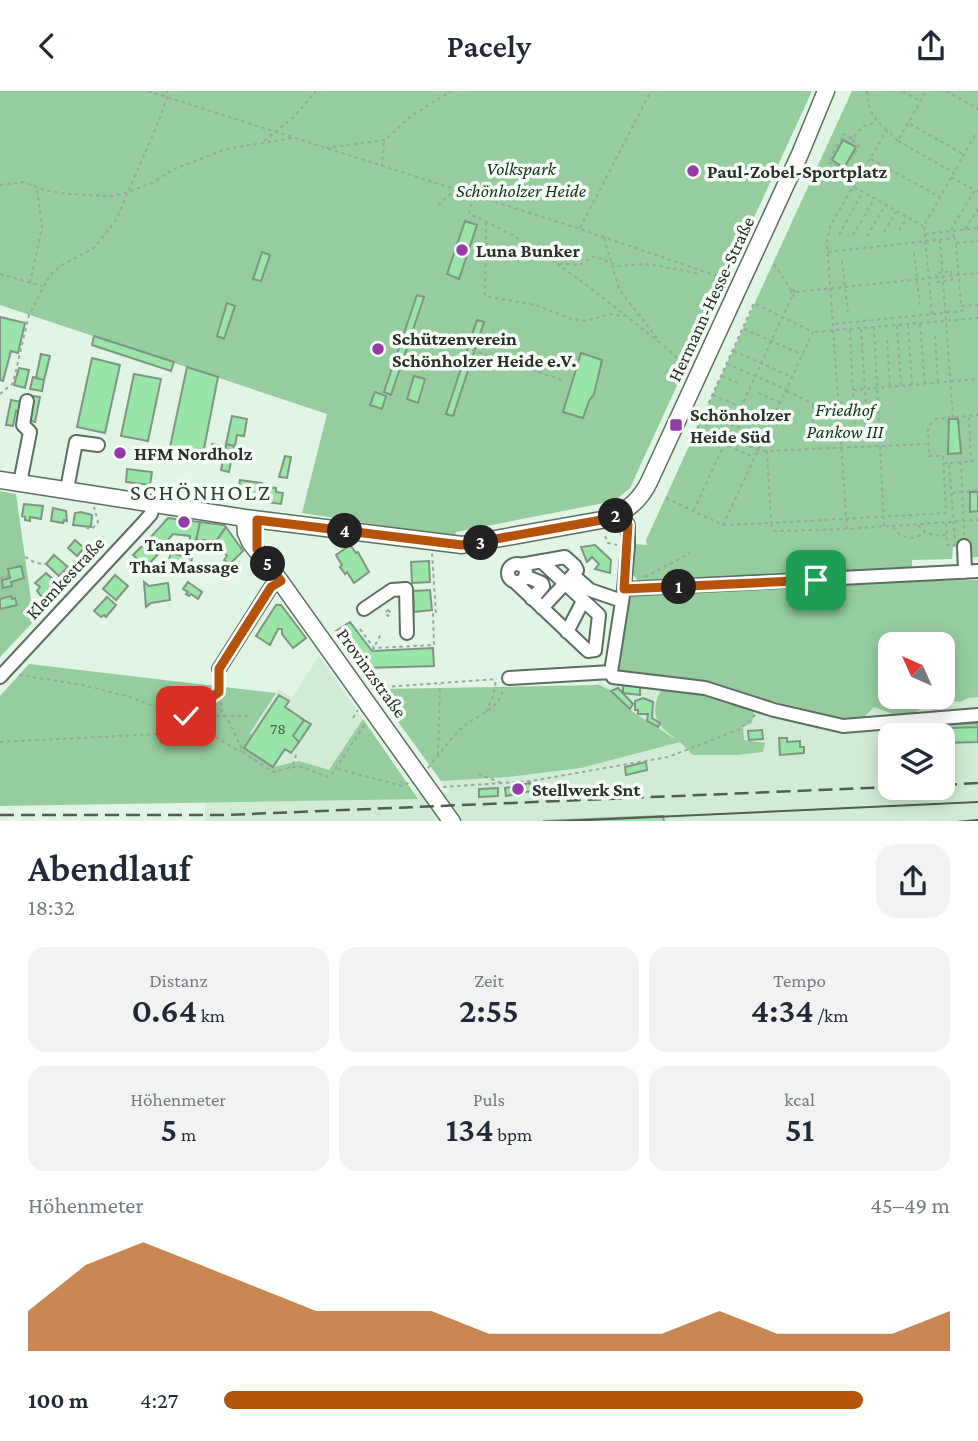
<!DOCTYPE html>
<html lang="de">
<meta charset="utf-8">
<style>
:root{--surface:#fff;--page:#f2f2f3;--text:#1f2937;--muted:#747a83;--accent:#b45309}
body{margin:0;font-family:"Crimson Pro",serif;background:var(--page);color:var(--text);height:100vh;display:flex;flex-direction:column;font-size:26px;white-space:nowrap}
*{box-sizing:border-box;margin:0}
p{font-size:23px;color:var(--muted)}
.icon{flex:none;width:38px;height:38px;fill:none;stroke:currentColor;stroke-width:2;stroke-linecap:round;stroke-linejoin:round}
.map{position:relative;height:730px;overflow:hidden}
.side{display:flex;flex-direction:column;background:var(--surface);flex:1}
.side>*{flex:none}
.needle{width:46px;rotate:315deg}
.fabs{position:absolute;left:878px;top:541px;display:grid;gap:14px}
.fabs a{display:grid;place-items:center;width:77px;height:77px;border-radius:14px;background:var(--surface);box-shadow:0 4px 18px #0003;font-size:35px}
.pin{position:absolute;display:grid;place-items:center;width:60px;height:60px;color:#fff;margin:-30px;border-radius:14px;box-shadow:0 4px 10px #0006}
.km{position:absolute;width:35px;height:35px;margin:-18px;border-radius:50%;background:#222;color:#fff;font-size:19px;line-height:35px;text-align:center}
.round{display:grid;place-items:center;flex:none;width:74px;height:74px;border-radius:21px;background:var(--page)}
.headline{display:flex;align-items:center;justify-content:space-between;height:119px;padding:0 28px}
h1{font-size:38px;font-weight:600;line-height:52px}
.stats{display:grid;grid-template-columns:repeat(3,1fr);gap:10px;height:119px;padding:7px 28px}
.stats div{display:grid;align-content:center;border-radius:18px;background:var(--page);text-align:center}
.stats b{font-size:35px;font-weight:600}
.stats small{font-size:19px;font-weight:400}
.stats p{font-size:19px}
.chart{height:196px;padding:14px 28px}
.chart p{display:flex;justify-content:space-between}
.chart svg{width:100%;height:126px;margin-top:7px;fill:var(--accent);opacity:.7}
ul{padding:0 28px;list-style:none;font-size:23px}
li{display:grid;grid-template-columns:112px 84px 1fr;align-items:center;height:52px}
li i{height:18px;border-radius:9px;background:var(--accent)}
header{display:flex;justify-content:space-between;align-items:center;height:91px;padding:0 28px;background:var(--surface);font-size:32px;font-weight:600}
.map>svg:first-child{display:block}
.built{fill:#d1ecd5;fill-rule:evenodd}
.green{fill:#95cd9f;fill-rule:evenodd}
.building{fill:#99e5a8;stroke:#819484;stroke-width:2}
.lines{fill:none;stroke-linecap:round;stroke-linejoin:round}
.minor-casing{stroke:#5c6e5f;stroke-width:16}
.major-casing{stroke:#5c6e5f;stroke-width:19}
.path{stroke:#98a89a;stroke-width:2;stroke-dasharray:3.5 3.5;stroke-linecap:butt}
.minor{stroke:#fff;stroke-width:12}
.major{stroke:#fff;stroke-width:16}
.tram{stroke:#525c53;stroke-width:2}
.rail{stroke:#525c53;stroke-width:2.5;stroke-dasharray:14 7;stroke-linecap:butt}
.route-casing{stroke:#fff;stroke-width:14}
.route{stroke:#b45309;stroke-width:9}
.poi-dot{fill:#933ba7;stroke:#f6fef7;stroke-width:2.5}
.labels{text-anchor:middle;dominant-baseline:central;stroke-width:7;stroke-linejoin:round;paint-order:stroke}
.number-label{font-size:16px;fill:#455e4a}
.park-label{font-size:19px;font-style:italic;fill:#14331c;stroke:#f6fef7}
.poi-label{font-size:19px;font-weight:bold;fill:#29312a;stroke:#f6fef7;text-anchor:start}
.street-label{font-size:19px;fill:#29312a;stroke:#f6fef7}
.quarter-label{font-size:23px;letter-spacing:2px;fill:#2f4032;stroke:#f6fef7}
</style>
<header><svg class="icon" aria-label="back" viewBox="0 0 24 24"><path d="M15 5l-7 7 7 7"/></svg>Pacely<svg class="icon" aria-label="share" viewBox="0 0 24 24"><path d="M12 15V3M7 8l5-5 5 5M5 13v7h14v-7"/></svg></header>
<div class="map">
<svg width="978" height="731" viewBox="0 0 978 731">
<rect width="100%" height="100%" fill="#e0f5e3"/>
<path class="built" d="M978 491V730L205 731V695L411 703 450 702 435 681 600 591 610 596 623 572ZM891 553H943V606H891ZM891 644H943V696H891Z
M319 565 363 628 329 680 299 670 273 676 244 657 252 644 250 642 278 598 292 607Z"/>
<path class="green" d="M0 0H812L630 397 614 410 456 441 454 446 302 422 327 323 0 214Z
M852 0H978V466L967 467 966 455 953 456 952 468 912 469V480L646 494 638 490 631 481 634 453 647 454 646 449Z
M0 400 16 403 34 530 0 566Z
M978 489V606L968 607 960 611C933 604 928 616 904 627L874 616 864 626 842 627 687 589 626 585 615 575 625 505 633 501 825 491ZM891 553H943V606H891Z
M29 573 276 602 250 642 252 644 244 657 273 676 299 670 329 679 363 628 418 708 0 715V605Z
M599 594 610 599 633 621 675 648C671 643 662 638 659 632 651 621 657 604 664 595L755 615 752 632 743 636 744 649 765 652 763 661 737 664H693L680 651 581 677 508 686 441 690 378 603 382 598Z"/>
<path class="building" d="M843 49 856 56 844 77 832 69Z
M465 130 477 134 459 188 447 183Z
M262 161 270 164 261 190 253 188Z
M417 204 424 206 391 304 384 301Z
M227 212 235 215 224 248 217 245Z
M0 226 25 232 18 262 11 260 3 290 0 289Z
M477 229 484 231 453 325 446 323Z
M94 245 174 271 171 280 92 254Z
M581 262 602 269 594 303 589 310 583 327 563 321Z
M41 263 50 265 44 289 36 287Z
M92 267 120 274 105 342 77 336Z
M187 276 218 286 203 363 170 356Z
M19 277 29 279 25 297 14 294Z
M134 283 161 288 148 350 121 345Z
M414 285 425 288 418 312 407 308Z
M33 286 44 289 42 300 30 298Z
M375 301 386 305 382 318 370 314Z
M33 305 40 306 35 331 28 329Z
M11 309 22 311 20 321 16 320 13 335 6 334Z
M232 325 247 328 244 345 237 344 235 355 226 353Z
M949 328H958L961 362 948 363Z
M212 353 226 356 223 371 209 368Z
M226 353 234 355 229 381 221 379Z
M285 365 291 366 287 387 279 386Z
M127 378 152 381 150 394 126 391Z
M240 389 262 392 258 410 238 406Z
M267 396 276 397V401L283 402 281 413 258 410 260 399 266 400Z
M970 401H978V420L970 421Z
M24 413 43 415 41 428 30 426V430L25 429V426L22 425Z
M53 417 66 420 67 430 64 429 63 432 51 430Z
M81 421 92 424 91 436 73 434 75 422Z
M168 427 200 431 195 456 189 455 190 445 173 443 161 457 150 447Z
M200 431 224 434 226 436 215 452 212 449H196Z
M226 436 243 460 230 473 224 469 227 465 216 450Z
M150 447 163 458 146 476 133 464Z
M75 449 84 457 77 465 68 457Z
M350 454 356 462 358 461 369 481 354 492 347 481 345 483 340 476 342 474 336 464Z
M595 454 611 469 610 482 595 478 599 473 592 466 587 471 581 456Z
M171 462 192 467 189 484 166 478Z
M54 464 68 476 59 485 46 473Z
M429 470 430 491 412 492 411 471Z
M21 475 24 487 11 491 12 495 3 497 2 489 10 487 8 478Z
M46 482 55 490 44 505H41L37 500 40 496 35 492Z
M115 484 128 495 116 509 103 498Z
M144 491 149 495 168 492 170 509 151 512 146 516Z
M188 491 202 501 198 508 191 503 189 505 186 503 188 501 183 498Z
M430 499 432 519 414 521 413 500Z
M11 505 12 508 15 507 17 514 0 518V508Z
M107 506 116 514 106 526 104 524 101 526 94 520Z
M276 514H281L306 547 293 557 282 543V538H278L270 554 256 545Z
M350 531 372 560 433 557 434 575 364 577 336 540Z
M640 592V604L623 602V593Z
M618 597 633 613 630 618 611 600Z
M279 604 289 610 285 616 304 629 293 645 299 651 291 662 285 658 273 676 244 657Z
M643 607 653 611 652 627 660 632 658 636 647 630 648 623H638V619H635V610Z
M304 629 311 633 299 651 293 645Z
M978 632V636L926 638V635Z
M978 636V651L943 652V644H911H914V638Z
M762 639 763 648 749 649 748 640Z
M779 647H787V651L800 650V656H804V662L780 664Z
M646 671 647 679 626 684 625 676Z
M530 692 532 700 506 705 505 697Z
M498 697V705L479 706V698Z
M663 725 664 731H544V730Z"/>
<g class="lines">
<defs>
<path id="minor" d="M20 392 30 341 23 334 27 310
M67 398 76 351 98 354
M964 455 965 481
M508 482a9 9 0 1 1 18 0a9 9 0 1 1-18 0Z
M520 474 565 466 575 475 577 479 573 484 542 517
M573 484 590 499 622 510
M525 485 542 492 543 495 532 508
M515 491 588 560 595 559 599 524 541 470
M624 498 978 480
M364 518 392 499 406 498 407 542
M567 541 583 510
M219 578 271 496 280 490
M611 581 613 586 705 597 774 619 843 635 978 624
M0 586 144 431 151 423 154 411
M509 587 611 581 624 498 628 455V434L620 423"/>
<path id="major" d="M0 389 245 427 462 454 607 428C626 421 640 410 649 391L800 63 826 0
M245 427 246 442 250 451 280 490 452 731"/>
</defs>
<use href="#minor" class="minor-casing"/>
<use href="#major" class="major-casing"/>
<path class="path" d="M148 0 580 138 729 189
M867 0C867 16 873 28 886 38
M903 0 920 10
M946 0 978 18
M910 33 963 63
M852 49 859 55 854 64
M264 50 295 25 316 0
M898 50 953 81
M326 57 385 49 411 25 451 0
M871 68 940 106
M382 76 384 50
M838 76 828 71 844 43 852 48 863 35 876 31
M951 86 978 101
M0 94 24 91 45 99 67 103 111 105 129 101 154 91 172 79 226 58 292 47
M854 96 923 135
M473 106 469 123C541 153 601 206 663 254
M438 114 455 99
M486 131 485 205 536 214 571 228 586 230 610 223 624 225
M580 137 651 0
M965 138 978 118
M899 139 907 127
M884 141 896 121
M925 143 978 137
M839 144 862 102
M853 144 874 108
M867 145 885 115
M954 146 952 137 975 99
M604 147 619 198 660 251
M940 149 953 326
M956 153 961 214
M828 161 955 147 956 152 978 150
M914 162 920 216
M842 170 848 222
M559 173 579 174 595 165 618 175 648 173 696 182 700 179
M774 173 791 199
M951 180 952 189 937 191 936 182Z
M0 183 42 195
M30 192 42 136 37 97
M792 199 796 201 793 205 790 203Z
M796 201 978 182
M932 223 924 135 975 44 978 46
M835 233 962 220 961 215 978 214
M920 233 925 294
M908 234 912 294
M897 235 901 295
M874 236 884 435
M744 238 803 264
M861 238 868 345
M850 239 855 346
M815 241 978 227
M935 245 938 293
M887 249 890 296
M664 255 688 277
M472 259 565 290
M734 260 792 286
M727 273 786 298
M722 285 741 293
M853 299 978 288
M787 300 813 313 852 311
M758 302 779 311
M0 303 13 292 29 224 50 184 60 175 94 157 116 129 158 32 167 6V0
M713 304 772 329
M813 314V345
M705 321 764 347
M969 326 971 371
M693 328 758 359 767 360 926 353
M843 346 880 345
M767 360 771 432 946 422 943 365H929L928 336 936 328 978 324
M961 371 964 444
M944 372H949L955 449
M950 372 978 370
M952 402 978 399
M666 407 723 434 771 432 773 439 776 440 847 438 978 429
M694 419 792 205
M946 432 947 454H955
M723 434 813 241 754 212 696 340 755 367
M918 434C926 443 935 447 947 443
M893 436C901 448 913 450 925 441
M86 437 92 438 98 431 94 416
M847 438 827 149 831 133 887 39 898 50 926 0
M605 445 608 452 617 454
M25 466 36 472 46 473
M645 486 690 462
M0 487 9 484
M388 519 391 522 388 525 385 522Z
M360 538 374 557 434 554 433 523H436L432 462
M372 560 381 543
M19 584 83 594 130 606 171 622 186 625H250
M219 590 222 624 229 631 244 662 273 681 299 675 328 686 332 683 365 633
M371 597 497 588
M486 621 494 602 496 588
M187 626 210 643 241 661
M353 627 358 619
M159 643 218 602
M0 651 158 643H210
M438 664 440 593
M428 677C440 663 451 646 465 634 479 623 502 617 503 596
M287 678 293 673 297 661
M338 678 403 695 410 691
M478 683 502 692
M443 696 531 690 668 666 740 638 756 623"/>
<use href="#minor" class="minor"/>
<use href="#major" class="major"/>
<path class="tram" d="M545 731 978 711
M956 731 978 729"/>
<path class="rail" d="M943 694 978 692
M0 724H226L891 696"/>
</g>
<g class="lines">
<defs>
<path id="route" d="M186 625 219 601V578L271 496 281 490 257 458V429L462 454 607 428 620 423 628 434 624 498 816 489"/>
</defs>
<use href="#route" class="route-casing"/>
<use href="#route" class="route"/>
</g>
<g class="poi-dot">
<circle cx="693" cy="80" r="7"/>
<circle cx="462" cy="159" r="7"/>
<circle cx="378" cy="258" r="7"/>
<rect x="669" y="327" width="14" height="14" rx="3.5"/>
<circle cx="120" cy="362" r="7"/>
<circle cx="184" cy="431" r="7"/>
<circle cx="518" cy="698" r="7"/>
</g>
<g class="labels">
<g class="number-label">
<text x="278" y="637">78</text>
</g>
<g class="park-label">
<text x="521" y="77">Volkspark<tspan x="521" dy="22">Schönholzer Heide</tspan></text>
<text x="845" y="318">Friedhof<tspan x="845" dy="22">Pankow III</tspan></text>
</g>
<g class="poi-label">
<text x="707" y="80">Paul-Zobel-Sportplatz</text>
<text x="476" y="159">Luna Bunker</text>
<text x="392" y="247">Schützenverein<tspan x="392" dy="22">Schönholzer Heide e.V.</tspan></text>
<text x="690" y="323">Schönholzer<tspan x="690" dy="22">Heide Süd</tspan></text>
<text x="134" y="362">HFM Nordholz</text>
<text x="184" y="453" text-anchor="middle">Tanaporn<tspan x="184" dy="22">Thai Massage</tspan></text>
<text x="532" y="698">Stellwerk Snt</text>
</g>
<g class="street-label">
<text transform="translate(711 208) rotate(-65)">Hermann-Hesse-Straße</text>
<text transform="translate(65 487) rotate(-47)">Klemkestraße</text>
<text transform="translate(372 582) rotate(54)">Provinzstraße</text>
</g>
<g class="quarter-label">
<text x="201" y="401">SCHÖNHOLZ</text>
</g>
</g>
</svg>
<div class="fabs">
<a><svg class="needle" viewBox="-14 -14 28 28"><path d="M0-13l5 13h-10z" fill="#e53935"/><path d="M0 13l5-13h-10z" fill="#747a83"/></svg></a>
<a><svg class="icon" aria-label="layers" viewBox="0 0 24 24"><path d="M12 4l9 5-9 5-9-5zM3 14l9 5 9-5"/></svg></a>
</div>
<div class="pin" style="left:816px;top:489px;background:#1e9e55"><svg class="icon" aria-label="arrive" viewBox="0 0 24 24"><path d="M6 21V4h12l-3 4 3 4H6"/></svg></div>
<div class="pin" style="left:186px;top:625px;background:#d93025"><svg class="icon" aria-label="check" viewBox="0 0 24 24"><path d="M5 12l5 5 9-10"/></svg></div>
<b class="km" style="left:679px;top:496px">1</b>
<b class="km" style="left:616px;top:425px">2</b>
<b class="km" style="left:481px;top:452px">3</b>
<b class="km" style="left:345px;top:440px">4</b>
<b class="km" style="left:268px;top:473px">5</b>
</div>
<section class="side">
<div class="headline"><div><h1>Abendlauf</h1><p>18:32</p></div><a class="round"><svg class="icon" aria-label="share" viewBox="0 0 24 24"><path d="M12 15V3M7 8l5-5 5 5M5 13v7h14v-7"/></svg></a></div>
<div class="stats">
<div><p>Distanz</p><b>0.64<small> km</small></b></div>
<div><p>Zeit</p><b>2:55</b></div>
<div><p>Tempo</p><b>4:34<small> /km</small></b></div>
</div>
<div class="stats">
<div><p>Höhenmeter</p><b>5<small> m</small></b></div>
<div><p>Puls</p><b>134<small> bpm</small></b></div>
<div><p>kcal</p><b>51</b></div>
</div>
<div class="chart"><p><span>Höhenmeter</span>45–49 m</p>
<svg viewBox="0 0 160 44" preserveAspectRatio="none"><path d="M0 44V30L10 14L20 6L30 14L40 22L50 30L60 30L70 30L80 38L90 38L100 38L110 38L120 30L130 38L140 38L150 38L160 30V44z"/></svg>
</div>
<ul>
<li><b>100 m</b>4:27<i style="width:88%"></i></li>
</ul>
</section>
